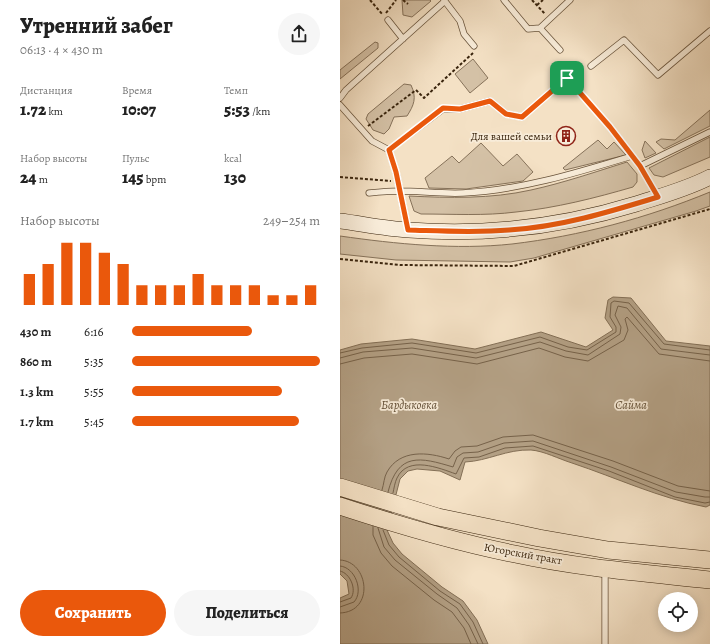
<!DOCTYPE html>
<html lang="ru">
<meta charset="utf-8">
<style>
:root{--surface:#fff;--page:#f6f6f6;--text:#222;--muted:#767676;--accent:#ea580c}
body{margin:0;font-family:Alegreya,serif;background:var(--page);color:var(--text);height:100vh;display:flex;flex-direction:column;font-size:15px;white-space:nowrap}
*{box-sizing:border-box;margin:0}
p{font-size:13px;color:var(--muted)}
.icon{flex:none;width:22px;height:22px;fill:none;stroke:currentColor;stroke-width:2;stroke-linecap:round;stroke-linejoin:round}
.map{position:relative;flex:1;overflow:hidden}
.sheet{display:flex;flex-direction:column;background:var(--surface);width:340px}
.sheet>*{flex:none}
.tools{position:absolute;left:318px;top:592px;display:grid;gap:8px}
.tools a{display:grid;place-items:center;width:40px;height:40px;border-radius:50%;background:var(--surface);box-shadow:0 2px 10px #0003;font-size:20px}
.pin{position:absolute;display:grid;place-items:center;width:34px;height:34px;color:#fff;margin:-17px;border-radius:8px;box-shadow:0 2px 6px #0006}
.round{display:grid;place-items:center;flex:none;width:42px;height:42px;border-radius:21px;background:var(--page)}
.summary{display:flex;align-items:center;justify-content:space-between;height:68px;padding:0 20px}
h1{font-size:22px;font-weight:800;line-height:30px}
.figures{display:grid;grid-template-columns:repeat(3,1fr);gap:6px;height:68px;padding:4px 20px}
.figures div{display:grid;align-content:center}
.figures b{font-size:17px;font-weight:800}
.figures small{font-size:11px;font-weight:400}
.figures p{font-size:11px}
.chart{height:112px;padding:8px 20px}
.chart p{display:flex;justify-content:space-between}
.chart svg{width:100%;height:72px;margin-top:4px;stroke:var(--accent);stroke-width:6}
.action{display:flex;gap:8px;margin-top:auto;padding:8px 20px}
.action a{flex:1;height:46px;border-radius:24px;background:var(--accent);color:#fff;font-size:16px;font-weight:800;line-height:46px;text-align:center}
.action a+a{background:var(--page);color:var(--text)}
ul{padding:0 20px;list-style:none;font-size:13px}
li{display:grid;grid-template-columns:64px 48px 1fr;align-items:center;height:30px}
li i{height:10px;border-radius:5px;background:var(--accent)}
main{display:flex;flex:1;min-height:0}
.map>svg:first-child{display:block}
.green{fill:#d4c1a6;stroke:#86725a}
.water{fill:#b4a186;stroke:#836f56}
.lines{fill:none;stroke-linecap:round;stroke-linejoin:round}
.shore{stroke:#76624a;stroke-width:1}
.service-casing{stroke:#68533b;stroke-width:7}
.secondary-casing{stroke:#39240d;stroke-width:16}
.primary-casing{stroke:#39240d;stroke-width:18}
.path{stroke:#39240d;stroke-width:2;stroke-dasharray:3 2;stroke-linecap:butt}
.service{stroke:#f8ecd9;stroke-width:5.5}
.secondary{stroke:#f8ecd9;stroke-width:15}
.primary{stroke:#f4e1c5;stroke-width:17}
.route-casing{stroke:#fff;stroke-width:8}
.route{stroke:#ea580c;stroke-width:5}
.labels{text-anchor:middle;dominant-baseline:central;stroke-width:3.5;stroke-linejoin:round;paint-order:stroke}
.poi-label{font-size:11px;fill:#39240d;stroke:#f8ecd9;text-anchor:end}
.street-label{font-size:11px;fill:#39240d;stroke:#f8ecd9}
.water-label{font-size:12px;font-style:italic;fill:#645037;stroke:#f8ecd9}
</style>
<main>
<section class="sheet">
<div class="summary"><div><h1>Утренний забег</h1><p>06:13 · 4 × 430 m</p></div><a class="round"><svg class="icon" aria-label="share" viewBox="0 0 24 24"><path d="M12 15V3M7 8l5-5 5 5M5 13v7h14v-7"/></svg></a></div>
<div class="figures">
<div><p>Дистанция</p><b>1.72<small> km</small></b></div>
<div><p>Время</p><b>10:07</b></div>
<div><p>Темп</p><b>5:53<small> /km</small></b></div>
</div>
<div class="figures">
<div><p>Набор высоты</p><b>24<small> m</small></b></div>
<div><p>Пульс</p><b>145<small> bpm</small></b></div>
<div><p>kcal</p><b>130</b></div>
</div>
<div class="chart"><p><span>Набор высоты</span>249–254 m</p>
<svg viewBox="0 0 160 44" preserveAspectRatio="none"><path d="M5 44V25M15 44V19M25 44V6M35 44V6M45 44V12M55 44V19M65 44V32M75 44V32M85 44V32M95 44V25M105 44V32M115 44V32M125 44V32M135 44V38M145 44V38M155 44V32"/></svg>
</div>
<ul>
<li><b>430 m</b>6:16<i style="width:64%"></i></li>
<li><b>860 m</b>5:35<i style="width:100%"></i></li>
<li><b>1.3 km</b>5:55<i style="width:80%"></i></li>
<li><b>1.7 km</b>5:45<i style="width:89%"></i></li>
</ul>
<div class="action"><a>Сохранить</a><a>Поделиться</a></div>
</section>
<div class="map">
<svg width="370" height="644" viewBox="0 0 370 644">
<rect width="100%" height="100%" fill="#f4e1c5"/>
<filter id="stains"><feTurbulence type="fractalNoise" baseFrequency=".005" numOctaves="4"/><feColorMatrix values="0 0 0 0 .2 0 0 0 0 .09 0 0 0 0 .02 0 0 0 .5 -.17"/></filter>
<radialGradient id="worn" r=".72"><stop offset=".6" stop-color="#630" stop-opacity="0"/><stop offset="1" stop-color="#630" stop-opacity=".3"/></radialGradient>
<path class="green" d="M62 0H90L91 1 72 17 63 15Z
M35 42 38 43V48L0 79V70Z
M133 59 148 78 130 93 115 74Z
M64 84 71 85C77 98 74 105 67 116L54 117 49 129 44 134 33 130 26 119 28 114Z
M370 110V126L324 149 316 142 321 139 335 140Z
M370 137V157L323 177 314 175 309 168Z
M258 140 267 149 274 142 286 155 225 170 223 168Z
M305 141 316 153 305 158 302 150Z
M141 143 163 166 177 154 193 172 183 181 126 189 89 188 85 178 112 156 119 163Z
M287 162 297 174V182L293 187C255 198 216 208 176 212 145 216 113 214 81 214L74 211 69 196C109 198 151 199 191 190 223 183 255 172 287 162Z
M370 192V206L356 211 194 258 170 262 56 260 0 254V236C56 244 116 250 172 244 240 236 307 218 370 192Z"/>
<path class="water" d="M273 297 291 298 326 341 370 346V505L366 507C319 498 277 478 232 463 219 459 204 451 191 450 167 449 148 461 125 462L120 480 100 471 77 469 68 471 60 479 47 530 53 543 62 554 102 587 123 601 137 620 148 644H0V598L9 594 7 581 0 574V350L21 344 72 339 135 349 201 332 246 347 273 330 265 318 268 300Z"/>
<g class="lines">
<path class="shore" d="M0 353 22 348 72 343 136 353 200 337 228 347 247 350 276 332V327L270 317 271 303 274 301 289 303 324 344 370 350
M0 358 23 352 72 348 136 358 200 342 226 351 248 355 280 334 281 327 275 315 278 306 287 308 321 349 370 355
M0 364 24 358 72 354 137 364 199 348 225 357 248 361 284 340 288 330 285 319 287 317 319 354 370 361
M42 490C44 484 44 477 47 472 60 449 88 452 109 459L115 451 121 447 137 446 163 437 193 435 273 461 338 486 370 491
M48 492C58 452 80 457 113 467L117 457 123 453 138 452 164 443 193 441 271 467 336 492 365 497H370
M53 493C54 488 55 482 57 478 68 455 99 468 116 474L124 458 139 457 165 448 193 446 269 471 335 497 365 503 370 502
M33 526V535L41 553 52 566 94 600 112 612 124 628 131 644
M38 528 44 547 55 560 97 594 117 608 129 625 138 644
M43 530 49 545 59 557 100 591 120 604 133 622 143 644
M0 560C29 561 35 612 0 613
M0 566C15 567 24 591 14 602L0 607
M0 571C10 573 17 589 11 598L0 602"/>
<defs>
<path id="service" d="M104 0 120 21 124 34 134 46
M164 0 188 29 200 28 220 50
M48 20 63 39
M200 28 230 0
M251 66 284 40 318 75 370 31
M0 98 6 90 105 1
M0 105 32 141 49 150 56 172 68 230
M49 150 103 109H120L150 101 166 114 182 117 227 78 270 127 300 166 318 197
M300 166 370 132
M29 193C39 192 49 191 59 191 80 191 101 194 123 193 181 190 236 173 292 156
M265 644V570"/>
<path id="secondary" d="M0 221C23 224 46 229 69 230 148 236 221 227 296 204 321 196 347 189 370 177"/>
<path id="primary" d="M0 487 98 517 199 538 268 550 370 560
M0 506C58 525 115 542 175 554 239 568 305 573 370 580"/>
</defs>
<use href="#service" class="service-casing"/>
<use href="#secondary" class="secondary-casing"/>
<use href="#primary" class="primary-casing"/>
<path class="path" d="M30 0 43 15
M63 0 68 4
M192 0 205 14
M197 5 203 0
M46 13 56 0
M28 126 76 90 84 98 133 53
M0 177 51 181
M0 259 60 265 174 266 370 209"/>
<use href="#service" class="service"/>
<use href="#secondary" class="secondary"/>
<use href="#primary" class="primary"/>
</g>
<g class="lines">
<defs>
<path id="route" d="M227 78 270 127 300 166 318 197C269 212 220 227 169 230 135 233 102 231 68 230L56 172 49 150 103 108 120 109 150 101 166 114 182 117Z"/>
</defs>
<use href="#route" class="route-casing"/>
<use href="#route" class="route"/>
</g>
<defs>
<symbol id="building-ring" viewBox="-11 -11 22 22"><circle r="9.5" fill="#f8ecd9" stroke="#8f2418" stroke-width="1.5"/><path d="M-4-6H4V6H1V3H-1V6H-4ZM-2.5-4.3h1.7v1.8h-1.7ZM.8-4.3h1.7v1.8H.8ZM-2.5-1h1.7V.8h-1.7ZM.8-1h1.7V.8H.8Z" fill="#8f2418"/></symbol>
</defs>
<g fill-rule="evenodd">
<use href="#building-ring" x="215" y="125" width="22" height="22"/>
</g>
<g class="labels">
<g class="poi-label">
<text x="212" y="136">Для вашей семьи</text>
</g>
<g class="street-label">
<text transform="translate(183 554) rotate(10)">Югорский тракт</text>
</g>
<g class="water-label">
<text x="69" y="405">Бардыковка</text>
<text x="291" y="405">Сайма</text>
</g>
</g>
<rect width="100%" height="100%" filter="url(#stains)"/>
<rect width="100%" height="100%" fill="url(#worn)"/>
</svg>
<div class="tools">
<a><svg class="icon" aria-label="locate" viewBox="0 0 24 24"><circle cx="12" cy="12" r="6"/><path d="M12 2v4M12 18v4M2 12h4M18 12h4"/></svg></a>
</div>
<div class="pin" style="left:227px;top:78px;background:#1e9e55"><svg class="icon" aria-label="arrive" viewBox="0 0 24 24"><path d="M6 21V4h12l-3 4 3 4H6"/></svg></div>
</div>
</main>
